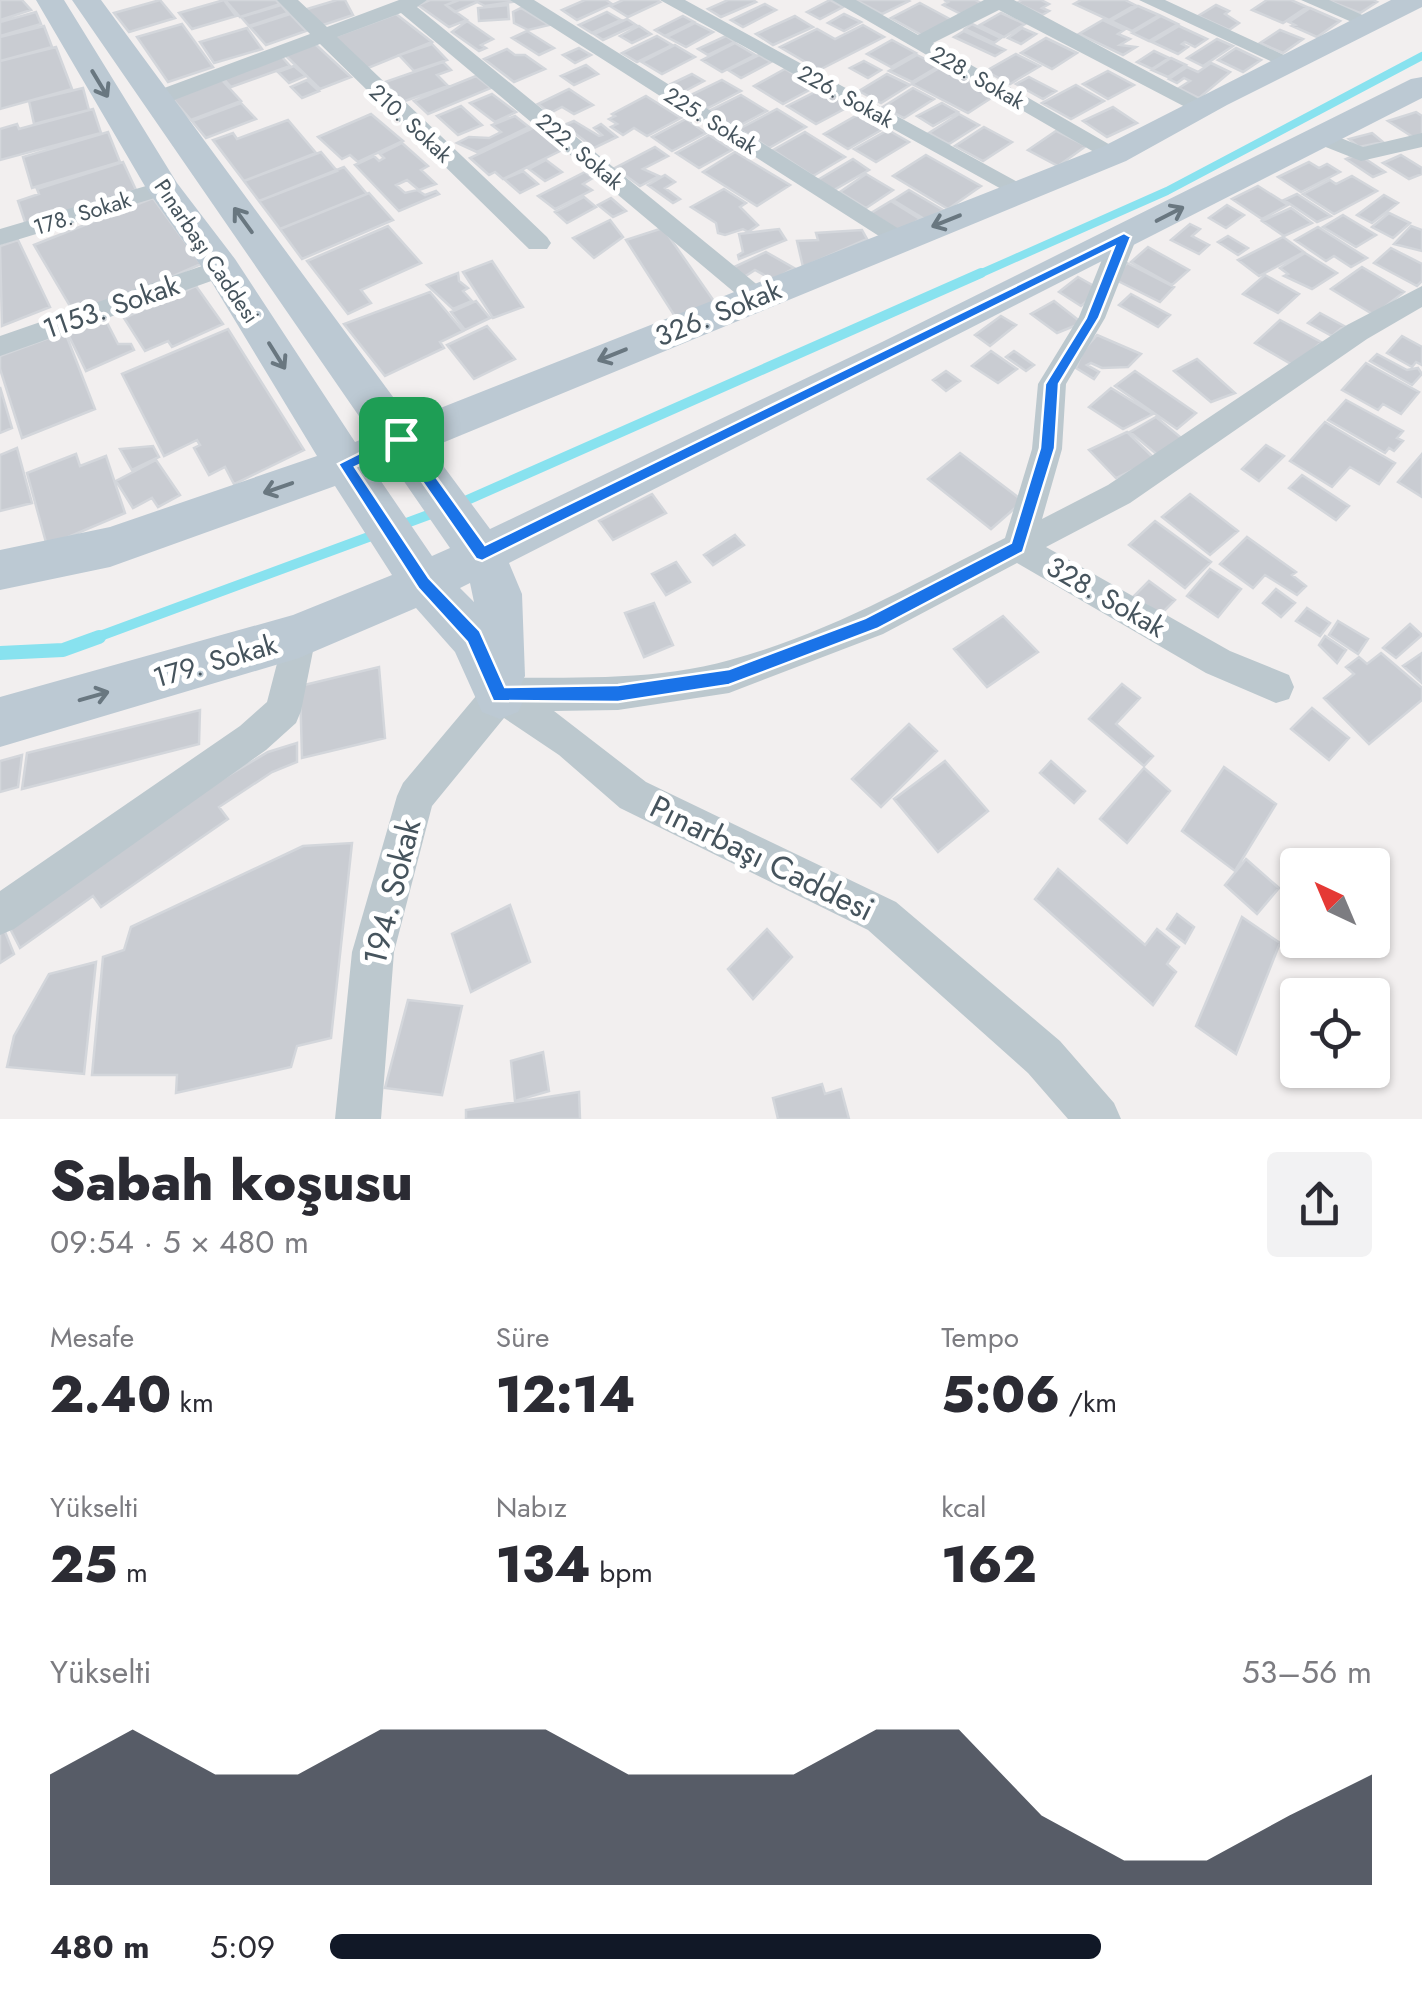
<!DOCTYPE html>
<html lang="tr">
<meta charset="utf-8">
<style>
:root{--surface:#fff;--page:#f2f2f3;--text:#2b2b33;--muted:#7c7c81;--accent:#111827}
body{margin:0;font-family:Jost,sans-serif;background:var(--page);color:var(--text);height:100vh;display:flex;flex-direction:column;font-size:38px;white-space:nowrap}
*{box-sizing:border-box;margin:0}
p{font-size:32px;color:var(--muted)}
.icon{flex:none;width:55px;height:55px;fill:none;stroke:currentColor;stroke-width:2;stroke-linecap:round;stroke-linejoin:round}
.map{position:relative;height:1119px;overflow:hidden}
.sheet{display:flex;flex-direction:column;background:var(--surface);flex:1}
.sheet>*{flex:none}
.needle{width:65px;rotate:316deg}
.controls{position:absolute;left:1280px;top:848px;display:grid;gap:20px}
.controls a{display:grid;place-items:center;width:110px;height:110px;border-radius:10px;background:var(--surface);box-shadow:0 2px 8px #0004;font-size:50px}
.pin{position:absolute;display:grid;place-items:center;width:85px;height:85px;color:#fff;margin:-42px;border-radius:20px;box-shadow:0 5px 15px #0006}
.round{display:grid;place-items:center;flex:none;width:105px;height:105px;border-radius:10px;background:var(--page)}
.headline{display:flex;align-items:center;justify-content:space-between;height:170px;padding:0 50px}
h1{font-size:55px;font-weight:800;line-height:75px}
.stats{display:grid;grid-template-columns:repeat(3,1fr);gap:15px;height:170px;padding:10px 50px}
.stats div{display:grid;align-content:center}
.stats b{font-size:50px;font-weight:800}
.stats small{font-size:28px;font-weight:400}
.stats p{font-size:28px}
.chart{height:280px;padding:20px 50px}
.chart p{display:flex;justify-content:space-between}
.chart svg{width:100%;height:180px;margin-top:10px;fill:var(--accent);opacity:.7}
ul{padding:0 50px;list-style:none;font-size:32px}
li{display:grid;grid-template-columns:160px 120px 1fr;align-items:center;height:75px}
li i{height:25px;border-radius:12px;background:var(--accent)}
.map>svg:first-child{display:block}
.lines{fill:none;stroke-linecap:round;stroke-linejoin:round}
.stream-far2{stroke:#88e2ef;stroke-width:8}
.stream-far1{stroke:#88e2ef;stroke-width:10}
.stream{stroke:#88e2ef;stroke-width:14}
.building{fill:#c9ccd2;stroke:#d3d6db;stroke-width:2.5}
.street{fill:#bcc8ce;fill-rule:evenodd}
.secondary{fill:#bcc9d3;fill-rule:evenodd}
.oneway{stroke:#697780}
.route{fill:#1a73e8;stroke:#fff;stroke-width:2.5;fill-rule:evenodd}
.labels{text-anchor:middle;dominant-baseline:central;stroke-width:10;stroke-linejoin:round;paint-order:stroke}
.far-street-label{font-size:22px;fill:#46545d;stroke:#fff}
.street-label{font-size:28px;fill:#46545d;stroke:#fff}
.near-street-label{font-size:32px;fill:#46545d;stroke:#fff}
</style>
<div class="map">
<svg width="1422" height="1119" viewBox="0 0 1422 1119">
<rect width="100%" height="100%" fill="#f2efef"/>
<g class="lines">
<path class="stream-far2" d="M975 276 1167 191 1422 56"/>
<path class="stream-far1" d="M456 505 981 273
M92 639 439 511"/>
<path class="stream" d="M0 653 63 650 99 637"/>
</g>
<path class="building" d="M0 0H22L31 10 0 20Z
M160 0 175 18 129 32 114 13Z
M224 0 236 16 192 29 179 13Z
M225 0H276L280 4 240 17Z
M337 0H345L353 15 317 27 304 10Z
M430 0H459L446 5 467 20 449 27 418 5Z
M459 0H509L512 2 485 6 477 2 455 12 446 5Z
M585 0H606L612 4 577 20 562 10Z
M623 0H657L660 2 628 17 610 6Z
M728 0H753L756 2 721 17 708 9Z
M830 0 843 7 820 19 807 12Z
M856 0H907L909 1 882 14Z
M944 0H975L983 4 963 15 943 5 948 2Z
M1022 0H1041L1049 4 1042 8 1049 11 1042 15 1017 3Z
M1081 0H1125L1135 5 1109 20 1074 4Z
M1267 0H1291L1307 7 1283 23 1252 10Z
M1327 0H1373L1377 2 1360 13Z
M920 3 957 23 927 38 891 18Z
M765 4 776 10 743 27 731 20Z
M281 5 288 13 249 26 241 17Z
M508 5 509 19 479 21 478 8Z
M1216 5 1229 11 1225 14 1239 23 1229 30 1198 16Z
M1138 6 1159 15 1132 31 1111 21Z
M521 8 549 25 528 30 514 23 513 12Z
M1310 8 1340 21 1317 37 1292 26 1295 25 1289 22Z
M36 12 41 24 0 36V22Z
M607 12 621 20 592 33 579 25Z
M1001 13 1025 24 1004 37 980 25Z
M290 14 306 31 266 45 250 27Z
M396 14 432 42 363 70 328 39Z
M844 14 861 22 844 31 828 23Z
M683 16 694 22 665 36 655 30Z
M795 16 813 27 773 45 756 34Z
M1161 16 1178 24 1149 41 1132 33Z
M627 19 636 25 603 40 594 34Z
M1103 20 1124 30 1118 34 1130 39 1120 45 1136 47 1123 55 1079 34Z
M467 21 493 39 481 45 486 48 479 51 452 32Z
M695 23 713 32 686 47 667 37Z
M182 24 213 67 168 82 137 37Z
M972 24 1001 38 994 43 965 29Z
M863 25 884 37 819 70 780 47 817 29 835 39Z
M44 26 52 47 0 61V37Z
M639 26 651 34 632 43 620 36Z
M1179 26 1207 39 1195 47 1185 42 1182 44 1188 47 1178 54 1152 42Z
M247 28 262 49 214 63 200 42Z
M1022 28 1036 34 1021 44 1008 38Z
M1280 30 1303 39 1283 53 1260 43Z
M527 31 554 48 539 55 512 38Z
M964 31 1005 50 995 56 954 37Z
M657 36 672 45 637 62 622 53Z
M726 36 735 42 708 55 698 49Z
M1046 38 1077 53 1052 69 1021 53Z
M1217 39 1233 46 1203 66 1187 58Z
M892 40 916 53 891 67 867 54Z
M735 43 755 55 722 72 702 60Z
M315 44 351 77 320 89 285 55Z
M432 44 447 60 414 71 399 55Z
M675 45 695 57 662 74 642 62Z
M56 47 72 89 0 109V61Z
M579 48 591 55 575 63 563 55Z
M1236 48 1261 60 1243 72 1218 60Z
M507 49 515 55H525L545 69 514 82 484 59Z
M1154 51 1169 58 1152 69 1137 62Z
M1016 54 1040 66 1010 84 986 71Z
M759 55 771 62 741 78 728 70Z
M917 55 939 66 912 82 889 71Z
M282 57 290 66 231 87 223 78Z
M1171 58 1186 65 1168 77 1152 70Z
M864 61 881 70 868 78 850 68Z
M443 62 451 70 437 75 448 86 402 102 385 82Z
M1211 63 1230 72 1199 98 1179 88 1190 81 1184 78 1177 83 1169 79 1187 67 1198 72Z
M586 65 598 74 574 85 561 76Z
M294 66 306 76 289 83 278 72Z
M941 67 996 95 968 113 912 84Z
M785 69 815 87 783 104 754 86Z
M1108 71 1134 85 1108 99 1083 84Z
M692 74 704 81 683 92 671 84Z
M887 74 910 85 881 103 859 91Z
M476 76 491 88 428 114 414 101Z
M1029 77 1056 91 1043 99 1016 84Z
M221 79 241 101 191 120 171 97Z
M307 80 319 91 302 98 291 87Z
M722 80 741 91 708 108 689 96Z
M1076 85 1104 101 1071 119 1042 103Z
M83 88 89 110 34 124 29 101Z
M913 88 934 99 904 118 883 107Z
M569 89 593 105 574 114 562 107 550 113 538 104Z
M821 89 850 106 816 124 787 106Z
M492 94 516 112 495 122 470 103Z
M741 95 767 111 735 128 709 111Z
M646 96 681 118 647 136 634 128 623 135 611 127 617 124 609 119 615 116 612 114Z
M241 103 256 119 206 138 192 121Z
M942 103 958 112 933 126 917 116Z
M461 106 482 125 458 135 437 116Z
M1113 107 1137 123 1107 137 1083 121Z
M93 109 101 133 0 160V129L17 124 19 129Z
M777 109 806 127 769 148 739 129Z
M1416 112 1422 116V137L1416 139 1388 121Z
M371 114 403 141 358 162 350 155 342 159 318 137Z
M859 114 883 129 848 149 824 134Z
M959 114 979 125 949 144 929 133Z
M515 116 529 127 477 152 457 143 469 137 489 138 501 132 492 125Z
M686 119 706 133 672 151 652 137Z
M288 120 316 153 244 181 213 140 233 133 237 139Z
M574 121 599 136 602 135 594 128 601 124 617 137 594 148 564 125Z
M537 126 566 148 503 179 495 172 489 175 470 158Z
M984 127 1012 142 983 161 955 146Z
M888 130 909 142 876 162 854 149Z
M1056 131 1086 146 1058 166 1028 150Z
M108 132 120 162 32 188 23 157Z
M805 132 845 157 813 176 773 150Z
M1372 133 1383 142 1359 147 1349 139Z
M709 135 732 150 699 168 676 153Z
M402 143 428 166 421 170 436 184 419 190 407 180 396 185 405 193 417 190 425 195 436 191 439 194 399 211 355 165 374 156 379 161 384 158 380 154Z
M655 147 668 156 643 169 659 176 640 186 615 168Z
M321 152 337 171 259 201 244 181Z
M735 152 790 185 757 206 703 172Z
M1358 154 1385 172 1373 177 1346 159Z
M926 155 981 186 948 209 893 176Z
M1401 155 1422 168V174L1409 179 1383 163Z
M853 159 869 170 832 191 816 181Z
M546 160 562 172 545 181 529 169Z
M123 162 136 190 26 225 18 201 39 194 37 189Z
M1309 162 1319 168 1327 164 1340 172 1301 192 1278 177Z
M344 167 367 194 280 229 259 201Z
M523 171 538 184 520 193 504 179Z
M585 172 593 178 583 184 592 190 555 209 538 196Z
M866 174 893 190 866 208 840 192Z
M665 175 675 182 665 188 680 199 673 203 648 185Z
M1352 176 1377 191 1334 214 1303 194 1330 180 1336 184Z
M1258 186 1288 205 1262 219 1232 199Z
M724 189 746 203 740 207 758 225 748 232 743 229 725 235 718 233 716 223 691 207Z
M909 190 943 210 926 220 893 200Z
M369 193 393 220 302 259 280 229Z
M1297 194 1331 216 1317 222 1284 200Z
M1384 195 1398 203 1372 223 1357 215Z
M584 197 596 207 567 223 555 212Z
M153 198 201 264 77 318 34 245Z
M611 198 626 211 613 217 598 205Z
M891 201 920 219 900 232 871 213Z
M1227 205 1244 215 1226 228 1209 218Z
M1291 208 1312 223 1284 236 1262 221Z
M1389 213 1410 223 1393 238 1372 227Z
M1343 215 1376 235 1356 247 1323 227Z
M610 220 623 237 594 258 573 238Z
M1190 224 1200 229 1192 236 1209 245 1199 254 1171 240Z
M388 226 421 263 361 290 371 303 348 314 307 261Z
M1411 226 1422 230V251L1394 244Z
M1318 227 1367 258 1351 267 1334 256 1326 261 1295 240Z
M663 228 716 304 676 318 626 240Z
M779 229 786 240 739 259 738 255 743 252 739 234Z
M862 230 867 239 803 267 797 241 818 240 816 233Z
M1228 236 1248 248 1238 255 1218 242Z
M1283 237 1304 252 1259 276 1238 260Z
M18 240 50 307 2 326 0 246Z
M1148 247 1189 270 1172 285 1131 262Z
M1391 248 1422 264V281L1417 286 1374 263Z
M766 252 794 268 773 280 755 270 744 277 732 268Z
M1305 253 1337 273 1312 289 1284 276 1288 274 1280 268Z
M492 261 523 307 493 318 463 272Z
M1127 263 1174 287 1160 302 1112 278Z
M1362 267 1404 292 1374 315 1331 289Z
M458 273 459 281 468 288 463 291 472 301 453 309 427 285Z
M1265 275 1299 294 1278 313 1243 294Z
M1078 277 1101 290 1081 306 1059 292Z
M196 286 223 324 172 347 168 341 145 351 124 318Z
M430 292 463 331 440 342 444 348 385 376 344 324Z
M1131 294 1170 315 1158 327 1119 305Z
M476 301 490 318 465 330 451 312Z
M1054 301 1082 323 1057 333 1031 314Z
M1320 313 1344 326 1332 336 1308 323Z
M103 315 118 344H131L134 350 86 371 66 330Z
M1001 316 1016 325 990 346 975 335Z
M1280 320 1321 342 1296 367 1255 343Z
M487 326 515 359 474 379 447 345Z
M228 329 304 450 234 484 225 467 209 475 194 448 200 445 197 440 164 456 122 374Z
M65 332 95 409 22 438 0 369V356Z
M1097 335 1141 354 1128 367 1102 368 1091 363 1087 365 1099 372 1094 379 1076 368 1083 351Z
M1402 336 1422 347V365L1416 362 1412 367 1387 353Z
M991 351 1017 369 998 383 972 366Z
M1014 351 1034 365 1026 371 1006 357Z
M1377 354 1407 370 1418 368 1422 374 1412 385 1370 361Z
M1197 359 1235 393 1211 402 1174 371Z
M1366 363 1419 392 1401 414 1383 404 1378 410 1342 390Z
M946 371 960 381 946 391 933 380Z
M1135 371 1196 413 1177 429 1115 386Z
M0 387 12 428 0 433Z
M1111 388 1153 414 1123 429 1089 407Z
M1346 400 1403 431 1397 438 1403 441 1394 451 1389 448 1385 453 1328 420Z
M1156 417 1185 441 1160 457 1130 432Z
M1325 422 1395 463 1379 484 1350 467 1332 487 1290 461Z
M1127 432 1155 459 1116 478 1089 450Z
M1266 445 1284 456 1259 481 1242 469Z
M153 446 159 457 132 470 120 449Z
M17 448 32 503 0 511V455Z
M960 453 1023 501 991 529 928 479Z
M76 454 80 466 106 456 125 513 47 546 27 473Z
M1422 454V497L1398 482Z
M156 460 180 495 158 507 152 498 133 508 116 481Z
M1302 475 1349 506 1336 520 1289 488Z
M652 494 666 513 613 540 599 521Z
M1190 494 1238 531 1210 555 1162 517Z
M1155 521 1211 562 1185 588 1129 545Z
M735 535 744 545 713 565 704 555Z
M1247 537 1296 572 1292 575 1306 586 1297 595 1265 575 1253 588 1220 564Z
M676 562 690 582 666 595 652 574Z
M1210 569 1241 589 1218 617 1187 596Z
M1149 581 1175 600 1160 615 1134 596Z
M1276 589 1295 603 1281 617 1263 603Z
M654 603 673 645 644 657 625 613Z
M1307 608 1330 623 1320 636 1296 621Z
M1003 616 1038 652 987 687 954 649Z
M1338 621 1368 639 1358 654 1329 635Z
M1410 624 1422 635 1396 658 1383 648Z
M1325 636 1346 650 1337 663 1319 645Z
M1381 653 1422 688V700L1369 744 1324 698 1354 674 1346 667 1359 657 1367 664Z
M1422 653V683L1403 666Z
M379 667 385 738 302 758 300 686Z
M1122 684 1140 698 1116 724 1153 756 1144 766 1089 719Z
M1312 708 1349 738 1329 760 1291 729Z
M200 710 199 744 22 789 27 753Z
M909 724 937 751 881 807 852 779Z
M297 743V762L272 772 219 807 228 819 101 907 93 896 20 948 5 919 170 810 268 752Z
M22 755 18 787 0 792V761Z
M945 761 988 811 938 852 894 799Z
M1051 761 1085 791 1074 803 1040 773Z
M1224 767 1276 804 1235 871 1182 831Z
M1144 768 1170 791 1127 843 1100 819Z
M352 843 331 1038 297 1046 291 1067 176 1093 177 1075H92L103 957 124 950 131 927 303 846Z
M1246 859 1279 888 1257 914 1225 885Z
M1058 869 1145 945 1157 929 1179 947 1167 964 1176 972 1153 1005 1035 899Z
M510 905 530 962 471 992 452 934Z
M1177 914 1194 927 1185 943 1167 929Z
M1242 917 1280 943 1236 1054 1196 1026Z
M1 922 14 954 0 963V923Z
M767 929 792 957 753 999 728 969Z
M96 962 84 1074 7 1067 14 1036 49 974Z
M408 1000 462 1006 442 1095 385 1088Z
M543 1052 549 1091 515 1101 511 1061Z
M822 1084 825 1094 841 1089 849 1119H778L773 1098Z
M579 1092 580 1119H466V1110Z"/>
<g class="lines">
<path class="street" d="M277 0H298L327 27 399 0H427L417 7 765 291 769 297 765 303H747L401 13 337 37 547 237 551 243 547 249H529L320 44 164 104H148L145 99 148 94 310 34Z
M510 0H534L915 239 902 247 893 245Z
M660 0H685L1034 191 1022 199 1014 196Z
M832 0H856L918 35 984 0H1014L1212 106 1201 113 1193 111 999 10 933 43 1126 154 1114 161 1106 159Z
M1139 0H1165L1299 62 1288 68 1281 66Z
M1301 0H1329L1378 22 1375 26H1361Z
M1321 130 1363 147 1422 133V147L1361 161 1313 142 1310 137 1313 132Z
M163 181 171 183 175 188 171 193 0 245V229Z
M1124 229 1137 237 1105 318 1066 384 1062 449 1042 519 1108 485 1347 325 1422 286V307L1367 339 1130 503 1046 547 1230 651 1289 675 1294 687 1289 699 1276 703 1206 673 1017 563 883 634 729 693 618 710 554 711 646 782 896 902 1060 1041 1114 1103 1121 1119H1068L1028 1073 868 930 620 808 559 755 504 718 432 806 394 952 381 1119H335L352 952 397 796 403 783 487 683 500 678C575 677 657 681 730 660 827 634 916 583 1005 538L1032 449 1038 384 1079 317 1111 237Z
M222 259 231 262 235 268 231 274 0 356V336Z
M299 621 311 625 316 636 301 711 296 723 266 750 14 929 0 935V891L240 726 267 702 287 625Z"/>
<path class="secondary" d="M36 0H64L177 183 235 259 355 442 372 435 72 0H101L410 420 1102 147 1391 0H1422V7L1227 105 1126 161 430 448 490 529 882 342 1411 79 1422 77V98L509 563 522 594 525 676 521 684 526 695 518 712 500 719 482 712 455 652 416 608 299 658 0 747V697L293 615 392 575 335 486 110 567 0 590V550L110 527 317 456 208 276 146 188ZM392 464 450 548 432 556 374 471ZM470 583 474 602 460 588Z"/>
</g>
<defs><path id="oneway-shaft" d="M-6 0H5M1.5-3L5.5 0L1.5 3" fill="none" stroke-width="1.6" stroke-linecap="round" stroke-linejoin="round" transform="scale(2.5)"/></defs>
<g class="oneway">
<use href="#oneway-shaft" transform="translate(100 84) rotate(59)"/>
<use href="#oneway-shaft" transform="translate(1170 214) rotate(-27)"/>
<use href="#oneway-shaft" transform="translate(243 220) rotate(-126)"/>
<use href="#oneway-shaft" transform="translate(946 221) rotate(158)"/>
<use href="#oneway-shaft" transform="translate(612 355) rotate(158)"/>
<use href="#oneway-shaft" transform="translate(277 356) rotate(58)"/>
<use href="#oneway-shaft" transform="translate(278 488) rotate(161)"/>
<use href="#oneway-shaft" transform="translate(94 696) rotate(-16)"/>
</g>
<path class="route" d="M1124 233 1131 237 1099 318 1059 384 1055 448 1023 552 877 629 729 685 618 702 493 701 467 642 418 588 338 464 396 435H406L485 545ZM1114 247 1086 318 1045 384 1040 448 1011 543 865 618 729 669 618 685 505 687 480 631 429 578 355 467 398 447 476 559 482 561Z"/>
<g class="labels">
<g class="far-street-label">
<text transform="translate(978 77) rotate(30)">228. Sokak</text>
<text transform="translate(846 96) rotate(29)">226. Sokak</text>
<text transform="translate(711 120) rotate(32)">225. Sokak</text>
<text transform="translate(411 123) rotate(43)">210. Sokak</text>
<text transform="translate(580 151) rotate(40)">222. Sokak</text>
<text transform="translate(82 213) rotate(-17)">178. Sokak</text>
<text transform="translate(207 251) rotate(56)">Pınarbaşı Caddesi</text>
</g>
<g class="street-label">
<text transform="translate(111 307) rotate(-19)">1153. Sokak</text>
<text transform="translate(718 313) rotate(-22)">326. Sokak</text>
<text transform="translate(1106 597) rotate(30)">328. Sokak</text>
<text transform="translate(215 661) rotate(-16)">179. Sokak</text>
</g>
<g class="near-street-label">
<text transform="translate(762 858) rotate(26)">Pınarbaşı Caddesi</text>
<text transform="translate(392 892) rotate(-76)">194. Sokak</text>
</g>
</g>
</svg>
<div class="controls">
<a><svg class="needle" viewBox="-14 -14 28 28"><path d="M0-13l5 13h-10z" fill="#e53935"/><path d="M0 13l5-13h-10z" fill="#7c7c81"/></svg></a>
<a><svg class="icon" aria-label="locate" viewBox="0 0 24 24"><circle cx="12" cy="12" r="6"/><path d="M12 2v4M12 18v4M2 12h4M18 12h4"/></svg></a>
</div>
<div class="pin" style="left:401px;top:439px;background:#1e9e55"><svg class="icon" aria-label="arrive" viewBox="0 0 24 24"><path d="M6 21V4h12l-3 4 3 4H6"/></svg></div>
</div>
<section class="sheet">
<div class="headline"><div><h1>Sabah koşusu</h1><p>09:54 · 5 × 480 m</p></div><a class="round"><svg class="icon" aria-label="share" viewBox="0 0 24 24"><path d="M12 15V3M7 8l5-5 5 5M5 13v7h14v-7"/></svg></a></div>
<div class="stats">
<div><p>Mesafe</p><b>2.40<small> km</small></b></div>
<div><p>Süre</p><b>12:14</b></div>
<div><p>Tempo</p><b>5:06<small> /km</small></b></div>
</div>
<div class="stats">
<div><p>Yükselti</p><b>25<small> m</small></b></div>
<div><p>Nabız</p><b>134<small> bpm</small></b></div>
<div><p>kcal</p><b>162</b></div>
</div>
<div class="chart"><p><span>Yükselti</span>53–56 m</p>
<svg viewBox="0 0 160 44" preserveAspectRatio="none"><path d="M0 44V17L10 6L20 17L30 17L40 6L50 6L60 6L70 17L80 17L90 17L100 6L110 6L120 27L130 38L140 38L150 27L160 17V44z"/></svg>
</div>
<ul>
<li><b>480 m</b>5:09<i style="width:74%"></i></li>
</ul>
</section>
